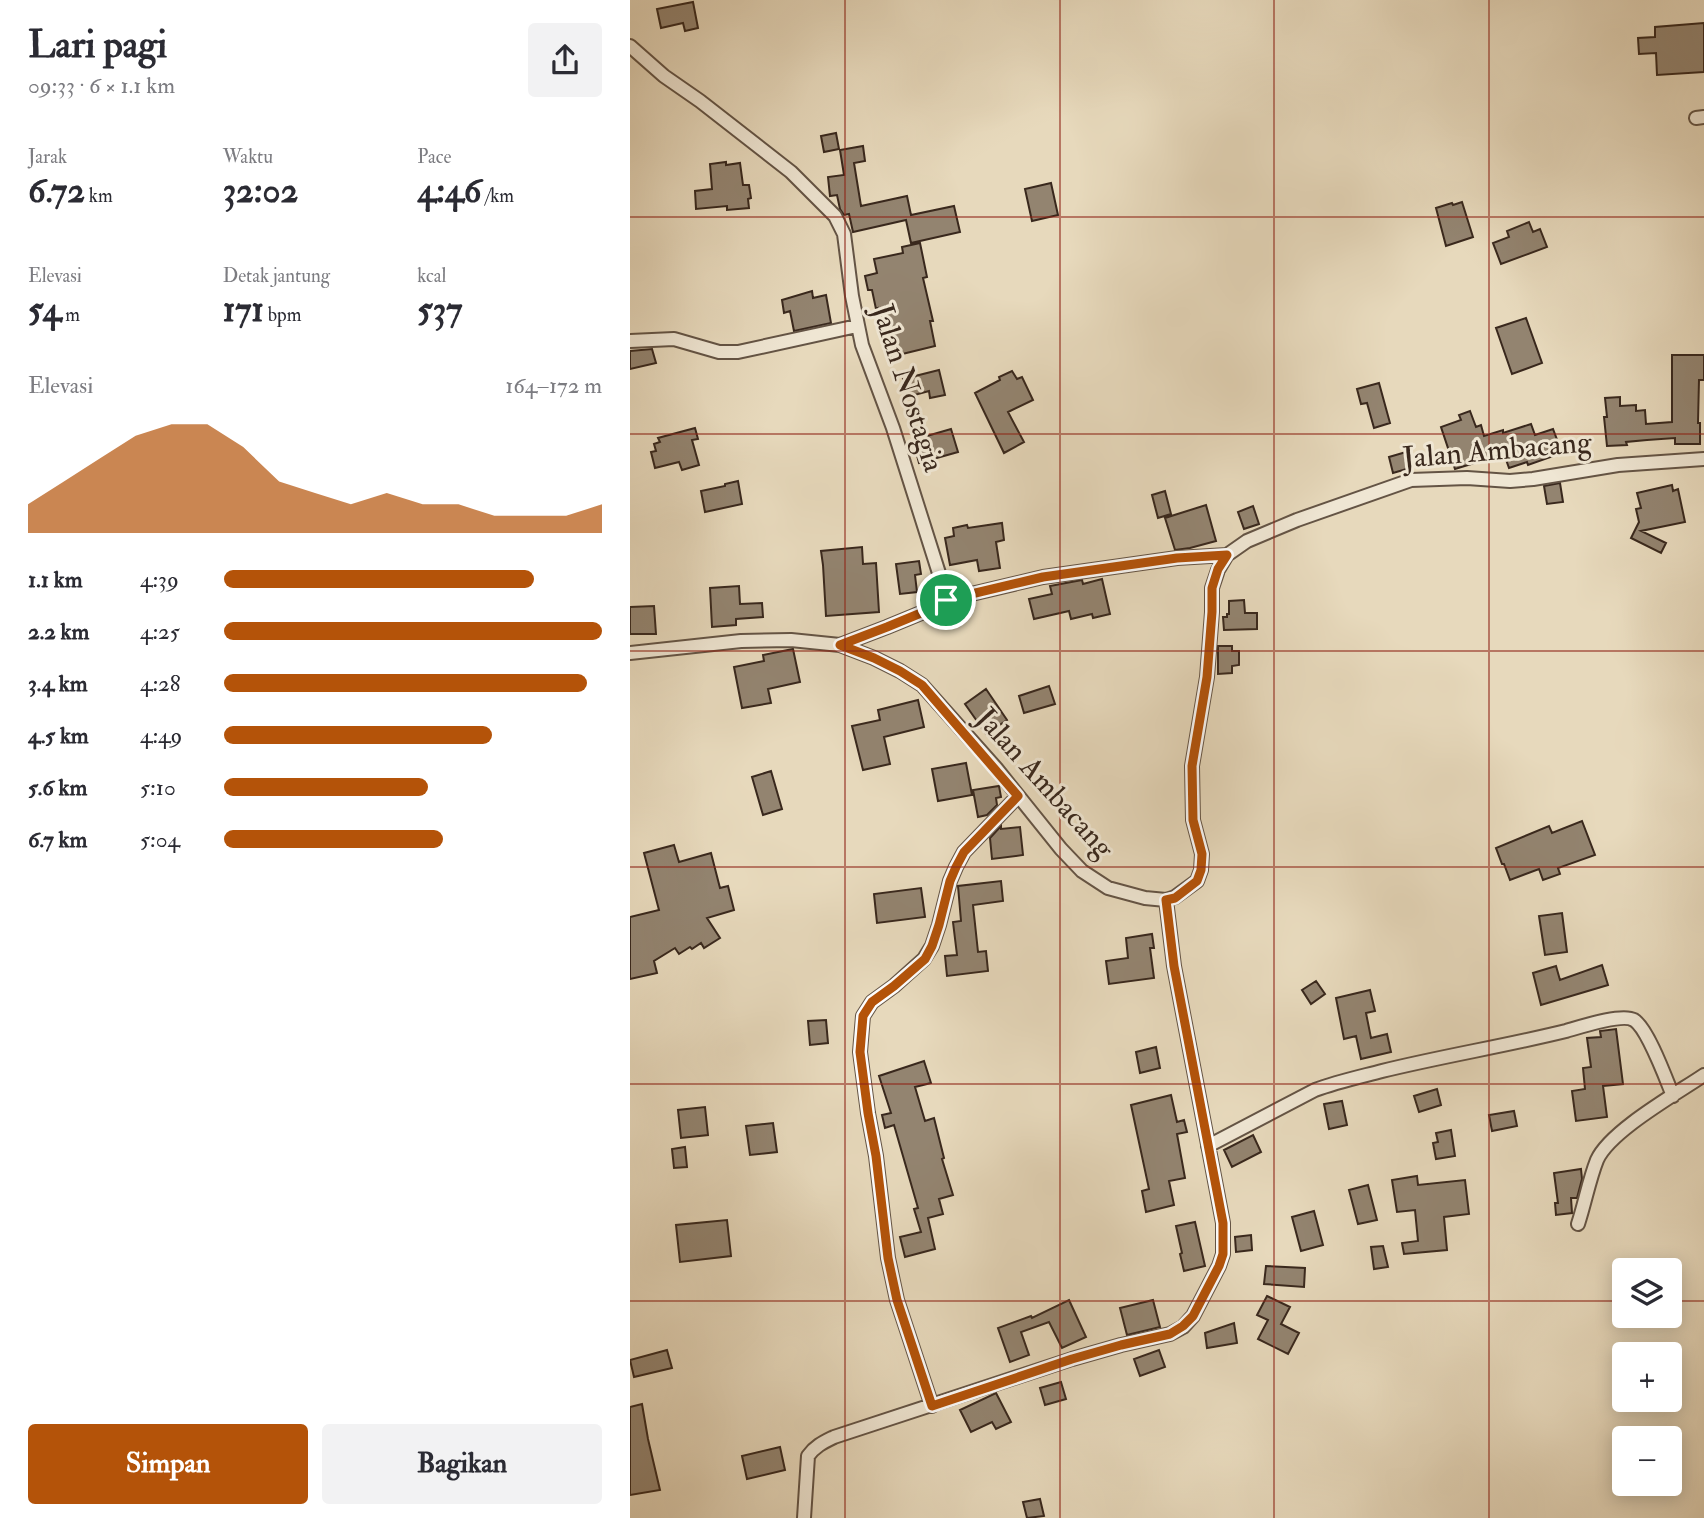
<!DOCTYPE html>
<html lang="id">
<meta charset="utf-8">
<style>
:root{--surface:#fff;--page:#f2f2f3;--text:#2b2b33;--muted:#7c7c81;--accent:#b45309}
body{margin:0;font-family:"IM FELL Double Pica",serif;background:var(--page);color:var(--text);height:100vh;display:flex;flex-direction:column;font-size:26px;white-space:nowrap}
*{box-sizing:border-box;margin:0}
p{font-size:23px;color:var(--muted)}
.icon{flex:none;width:38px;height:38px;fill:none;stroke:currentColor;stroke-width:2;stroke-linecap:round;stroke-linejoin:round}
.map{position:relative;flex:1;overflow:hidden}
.panel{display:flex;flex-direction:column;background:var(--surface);width:630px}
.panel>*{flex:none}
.tools{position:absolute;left:982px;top:1258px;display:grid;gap:14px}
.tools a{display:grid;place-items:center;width:70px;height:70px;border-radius:7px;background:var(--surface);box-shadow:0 4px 18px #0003;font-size:35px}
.pin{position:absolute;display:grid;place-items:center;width:60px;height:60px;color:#fff;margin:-30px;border:4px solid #fff;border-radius:50%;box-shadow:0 2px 7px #0007}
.round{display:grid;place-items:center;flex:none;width:74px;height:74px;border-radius:7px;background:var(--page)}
.head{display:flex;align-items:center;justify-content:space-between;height:119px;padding:0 28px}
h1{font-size:38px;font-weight:800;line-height:52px}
.metrics{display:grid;grid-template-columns:repeat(3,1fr);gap:10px;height:119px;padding:7px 28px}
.metrics div{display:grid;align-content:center}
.metrics b{font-size:35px;font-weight:800}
.metrics small{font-size:19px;font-weight:400}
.metrics p{font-size:19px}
.chart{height:196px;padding:14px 28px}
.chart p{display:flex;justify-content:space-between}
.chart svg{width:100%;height:126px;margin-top:7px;fill:var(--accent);opacity:.7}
.action{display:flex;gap:14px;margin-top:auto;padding:14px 28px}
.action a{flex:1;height:80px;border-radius:7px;background:var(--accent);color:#fff;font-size:28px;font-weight:800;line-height:80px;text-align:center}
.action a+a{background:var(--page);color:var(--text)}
ul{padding:0 28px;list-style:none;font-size:23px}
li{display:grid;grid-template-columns:112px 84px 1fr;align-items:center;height:52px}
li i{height:18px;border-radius:9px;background:var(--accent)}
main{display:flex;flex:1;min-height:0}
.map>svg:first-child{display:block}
.building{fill:#938470;stroke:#39281d;stroke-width:2}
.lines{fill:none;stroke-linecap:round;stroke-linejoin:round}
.minor-casing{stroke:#645445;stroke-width:16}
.minor{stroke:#efe6d3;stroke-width:12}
.route-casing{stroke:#fff;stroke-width:14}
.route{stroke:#b45309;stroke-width:9}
.grid{fill:none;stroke:#8f2418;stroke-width:2;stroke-opacity:0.55}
.labels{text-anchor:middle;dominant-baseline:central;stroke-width:6;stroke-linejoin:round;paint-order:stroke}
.street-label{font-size:30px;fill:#39281d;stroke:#efe6d3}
</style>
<main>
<section class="panel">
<div class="head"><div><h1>Lari pagi</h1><p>09:33 · 6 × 1.1 km</p></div><a class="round"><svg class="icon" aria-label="share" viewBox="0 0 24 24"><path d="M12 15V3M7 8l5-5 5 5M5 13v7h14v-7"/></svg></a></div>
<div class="metrics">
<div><p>Jarak</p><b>6.72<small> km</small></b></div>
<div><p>Waktu</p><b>32:02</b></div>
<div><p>Pace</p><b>4:46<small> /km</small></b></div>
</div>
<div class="metrics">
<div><p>Elevasi</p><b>54<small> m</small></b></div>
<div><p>Detak jantung</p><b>171<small> bpm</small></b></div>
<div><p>kcal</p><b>537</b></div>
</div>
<div class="chart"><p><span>Elevasi</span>164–172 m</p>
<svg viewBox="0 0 160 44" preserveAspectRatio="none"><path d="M0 44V34L10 26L20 18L30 10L40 6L50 6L60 14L70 26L80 30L90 34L100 30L110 34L120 34L130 38L140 38L150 38L160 34V44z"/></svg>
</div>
<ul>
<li><b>1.1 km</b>4:39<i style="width:82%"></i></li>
<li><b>2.2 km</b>4:25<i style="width:100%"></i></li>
<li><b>3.4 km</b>4:28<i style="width:96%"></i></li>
<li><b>4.5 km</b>4:49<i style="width:71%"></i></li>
<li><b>5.6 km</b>5:10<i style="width:54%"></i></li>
<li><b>6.7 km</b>5:04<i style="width:58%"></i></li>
</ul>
<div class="action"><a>Simpan</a><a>Bagikan</a></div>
</section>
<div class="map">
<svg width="1074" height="1518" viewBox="0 0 1074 1518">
<rect width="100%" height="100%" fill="#e7d9bc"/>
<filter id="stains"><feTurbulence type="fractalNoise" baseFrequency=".00286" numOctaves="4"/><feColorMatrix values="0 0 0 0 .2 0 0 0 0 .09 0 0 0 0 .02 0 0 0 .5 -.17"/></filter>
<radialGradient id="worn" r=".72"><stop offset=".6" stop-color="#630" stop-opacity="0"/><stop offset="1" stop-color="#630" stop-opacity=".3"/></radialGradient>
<path class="building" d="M63 2 68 28 55 31 53 23 31 28 27 9Z
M1074 23V72L1027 75 1026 53 1009 54 1008 38 1025 37V27Z
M206 133 209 149 194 152 191 136Z
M233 146 235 161 224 163 231 206 277 196 281 215 324 206 330 232 281 243 276 220 223 232 219 214 214 215 210 209 207 195 200 196 198 177 214 175 210 150Z
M96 162V165L110 163 113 185H119L121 198 118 199 119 208 97 210V206L66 209 65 191 82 189 80 164Z
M421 183 428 215 402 221 395 189Z
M832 202 843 237 816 246 806 208 822 203 823 205Z
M899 222 903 232 910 229 917 247 871 264 863 243 879 237 877 231Z
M290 243 297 277 293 278 303 321H300L305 346 260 357 248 308 246 309 242 290H238L235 276 247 273 244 259 273 253 272 247Z
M182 291 183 298 196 295 201 323 164 331 160 311 154 313 152 300Z
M896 318 912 363 882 374 866 328Z
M22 349 26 363 0 369V351Z
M1042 355H1074V380H1069L1068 423H1070V444H1045V438L1017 440 996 442 997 445 977 446 974 417H977L975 398 990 397V406L1006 405V411L1015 410 1016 424 1042 422Z
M309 370 315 395 300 398 299 391 277 397 273 379Z
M382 371 387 379 392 377 403 400 378 412 394 442 374 453 345 393 370 380 369 377Z
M749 383 760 423 744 428 737 403 731 404 727 389Z
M840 411 846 427 851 425 854 436 873 430V433L901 424 905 435 923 429 932 453 898 465 897 462 879 468 874 454 825 469 811 427 831 420 829 415Z
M65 428 68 439 62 440 69 465 52 470 49 462 25 468 21 452 26 451 24 444 30 442 28 438Z
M321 429 328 452 289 463 283 440Z
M776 452 780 468 763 473 759 457Z
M108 481 112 504 75 512 71 491 95 486V484Z
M930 483 933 502 917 504 914 486Z
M1042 485 1043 491 1048 489 1055 522 1011 531 1036 543 1031 553 1001 538 1009 522 1006 509 1011 508 1007 493Z
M535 491 541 514 528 518 522 495Z
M576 505 586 541 560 548 545 550 535 518Z
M623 506 629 524 614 529 608 512Z
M372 523 374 540 366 542 370 568 349 571 347 560 320 565 315 538 324 536 323 528 337 525 338 528Z
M232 547 233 564 246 563 249 612 196 616 193 565 191 551Z
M289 561 291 574 285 575 287 592 270 594 266 564Z
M472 579 480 614 463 618 462 614 441 619 439 611 404 619 399 599 422 594 420 586 452 580 453 584Z
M109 586 110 604 132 603 133 617 106 619V625L82 627 80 588Z
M614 600 615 613H627V629L594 630 593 617H597V614H599V601Z
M24 606 26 634H0V607Z
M588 646H602V651H609V665L602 666V673L588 674Z
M163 649 170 682 138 689 141 703 112 708 104 667 134 661 133 655Z
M419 686 425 704 394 713 389 696Z
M356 689 377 720 356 734 335 704Z
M288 700 294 727 254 737 260 764 233 770 222 726 250 720 248 710Z
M336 763 342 795 308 801 302 769Z
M141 771 152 809 133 815 122 777Z
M369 786 371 797 366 798 367 805 357 815 348 817 343 790Z
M952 821 965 855 928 868 930 874 913 880 909 869 880 880 874 864H872L866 848 919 826 922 833Z
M371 826V829L390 827 393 855 362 859 360 838Z
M44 845 49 862 81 853 90 888 98 886 104 910 77 918 90 938 74 948 71 943 62 949 60 947 49 954 45 948 24 961 27 973 0 979V917L29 910 14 853Z
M371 881 373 901 343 905 348 952 356 951 358 971 317 976 315 956 327 955 323 922 331 921 328 886Z
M291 888 295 917 247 923 244 894Z
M932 913 937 952 915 955 909 916Z
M522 934 524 948H520L524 978 479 984 476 961 498 958 496 938Z
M972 965 978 985 911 1005 903 973 926 966 930 980Z
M686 981 695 994 681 1004 672 990Z
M740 990 745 1011 736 1013 741 1038 757 1034 761 1052 731 1059 726 1036 714 1039 706 998Z
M196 1020 198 1043 180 1045 178 1021Z
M986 1029 993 1084 973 1086 977 1117 946 1121 942 1091 955 1089 953 1068 961 1067 957 1038 971 1037 970 1031Z
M526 1047 530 1068 510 1073 506 1052Z
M294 1061 301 1083 285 1087 295 1121 304 1118 314 1158 312 1159 323 1195 309 1199 313 1214 298 1218 305 1249 275 1257 270 1237 291 1232 284 1209 288 1208 264 1125 255 1128 252 1115 261 1113 249 1076Z
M807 1089 811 1105 789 1112 784 1096Z
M541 1095 547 1122 554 1120 557 1132 547 1134 555 1178 539 1181 544 1205 516 1212 512 1191 519 1189 501 1105Z
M712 1101 717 1125 699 1129 694 1104Z
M75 1107 78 1135 51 1138 48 1110Z
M884 1111 887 1126 862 1131 859 1115Z
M143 1123 147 1152 120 1155 116 1126Z
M821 1130 825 1156 806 1159 803 1143 808 1142 806 1133Z
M623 1135 631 1152 602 1167 594 1150Z
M55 1147 57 1167 44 1168 42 1149Z
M951 1169 952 1179 947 1198H941L942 1213 926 1215 925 1203H928L924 1173Z
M787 1176 788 1185 835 1180 839 1214 814 1217 817 1250 774 1254 772 1243 788 1241 785 1210 767 1212 762 1180Z
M738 1185 747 1220 728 1224 719 1190Z
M684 1211 693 1245 671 1251 662 1217Z
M97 1220 101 1256 50 1262 46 1225Z
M565 1222 575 1266 554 1271 550 1254 552 1253 546 1226Z
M621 1235 622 1250 606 1252 605 1237Z
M753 1246 758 1267 744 1269 741 1247Z
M636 1266 675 1268 674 1287 634 1284Z
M637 1296 660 1307 651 1324 669 1333 658 1354 628 1339 638 1320 627 1315Z
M439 1300 456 1337 432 1348 419 1322 391 1332 399 1355 380 1362 368 1328 401 1316 402 1318Z
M523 1300 530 1327 497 1335 490 1308Z
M604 1323 607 1343 577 1348 575 1333Z
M37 1350 42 1368 4 1377 0 1360Z
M529 1350 535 1367 510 1376 504 1359Z
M431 1382 436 1399 415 1405 410 1388Z
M366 1393 381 1422 366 1429 362 1422 341 1432 330 1410Z
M12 1404 18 1439 30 1490 0 1495V1407Z
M150 1447 155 1470 117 1479 112 1456Z
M410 1499 414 1516 397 1518 393 1502Z"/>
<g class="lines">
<defs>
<path id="minor" d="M0 46 34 76 70 101 161 172 205 216 214 234 222 296 232 345 263 428 314 589 316 600 308 606 257 627 210 645
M1066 118 1074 117
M0 341 44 339 89 352H108L227 326
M316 600 413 577 547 558 597 555
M0 653 111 641 161 640 210 645 244 658 270 671 292 685 366 768 431 849 452 871 478 888 515 898 536 900 545 897 567 881 571 870 572 854 563 820 562 766 577 677 582 612V588L588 570 597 555 617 541 667 520 781 480 837 478 880 481 903 479 988 465 1074 459
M578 1146 685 1090C706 1082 729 1077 752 1071 813 1056 875 1046 936 1031 950 1027 992 1013 1004 1020 1018 1029 1036 1079 1043 1096
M948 1224C955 1203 959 1180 967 1160 980 1131 1046 1094 1074 1075
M302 1406 267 1300 258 1258 246 1156 238 1113 230 1052 233 1016 242 1002 264 986 294 959 302 946 309 925 320 881 326 867 334 852 388 796
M174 1518 178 1456C185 1446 194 1442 204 1437L442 1359 491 1345 540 1334 553 1327 563 1316 589 1266 593 1254V1223L544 966 536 900"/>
</defs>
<use href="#minor" class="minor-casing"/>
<use href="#minor" class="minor"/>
</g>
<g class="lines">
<defs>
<path id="route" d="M597 555 588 569 582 588V612L577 677 562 766 563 820 572 854 571 870 567 881 545 898 536 900 544 966 593 1223V1254L589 1266 563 1316 553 1326 540 1334 491 1345 442 1359 302 1406 267 1300 258 1258 246 1156 238 1113 230 1052 233 1016 242 1002 264 986 295 959 302 946 309 925 320 881 326 867 334 852 388 796 292 685 270 671 244 658 210 645 257 627 308 606 316 600 413 577 547 558Z"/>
</defs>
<use href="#route" class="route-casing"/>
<use href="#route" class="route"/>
</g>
<path class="grid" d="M215 0V1518M430 0V1518M644 0V1518M859 0V1518M0 217H1074M0 434H1074M0 651H1074M0 867H1074M0 1084H1074M0 1301H994M1040 1301H1074"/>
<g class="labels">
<g class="street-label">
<text transform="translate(278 388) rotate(72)">Jalan Nostagia</text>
<text transform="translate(867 450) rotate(-5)">Jalan Ambacang</text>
<text transform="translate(415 783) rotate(48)">Jalan Ambacang</text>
</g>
</g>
<rect width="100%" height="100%" filter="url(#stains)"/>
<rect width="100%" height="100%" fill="url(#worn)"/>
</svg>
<div class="tools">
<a><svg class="icon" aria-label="layers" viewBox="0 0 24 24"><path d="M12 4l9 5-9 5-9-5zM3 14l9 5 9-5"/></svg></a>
<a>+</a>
<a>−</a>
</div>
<div class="pin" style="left:316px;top:600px;background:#1e9e55"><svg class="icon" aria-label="arrive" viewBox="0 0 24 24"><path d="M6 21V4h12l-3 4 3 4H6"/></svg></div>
</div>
</main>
